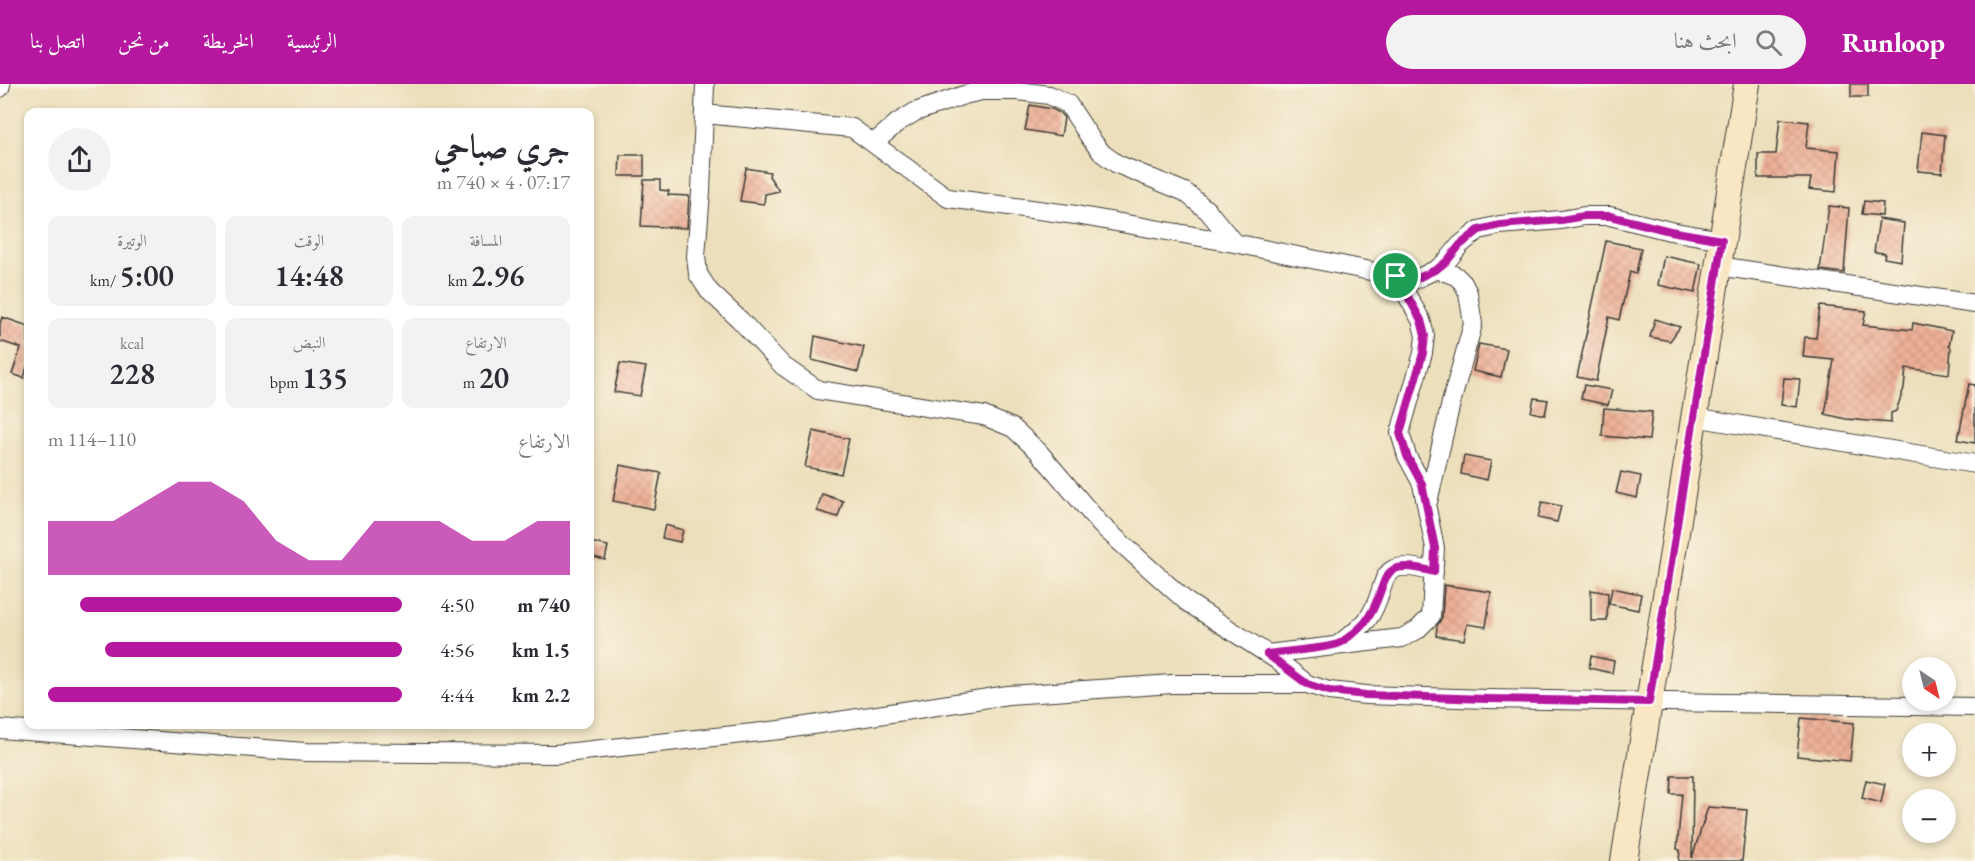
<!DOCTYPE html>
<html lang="ar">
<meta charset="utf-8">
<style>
:root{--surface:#fff;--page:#f2f2f3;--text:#2b2b33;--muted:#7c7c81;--accent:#b5179e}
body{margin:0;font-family:"EB Garamond",Amiri,serif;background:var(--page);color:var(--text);direction:rtl;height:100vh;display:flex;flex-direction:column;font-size:22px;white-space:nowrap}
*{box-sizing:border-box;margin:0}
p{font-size:20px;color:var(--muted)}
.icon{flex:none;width:33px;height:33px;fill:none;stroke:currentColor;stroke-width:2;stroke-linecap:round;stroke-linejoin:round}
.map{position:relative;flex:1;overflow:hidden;direction:ltr}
.sheet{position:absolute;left:24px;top:24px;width:570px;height:621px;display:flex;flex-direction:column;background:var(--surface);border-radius:12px;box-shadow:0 3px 9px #0003;direction:rtl}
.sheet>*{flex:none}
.needle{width:39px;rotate:145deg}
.controls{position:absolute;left:1902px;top:573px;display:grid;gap:12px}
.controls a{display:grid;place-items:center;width:54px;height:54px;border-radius:50%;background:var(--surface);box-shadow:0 3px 9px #0003;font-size:30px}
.pin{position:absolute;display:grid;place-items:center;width:51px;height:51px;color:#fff;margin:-26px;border:3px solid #fff;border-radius:50%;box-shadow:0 2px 6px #0007}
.round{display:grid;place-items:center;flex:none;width:63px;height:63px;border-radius:32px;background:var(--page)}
.overview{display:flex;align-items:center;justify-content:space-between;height:102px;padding:0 24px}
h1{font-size:33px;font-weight:600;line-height:45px}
.stats{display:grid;grid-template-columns:repeat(3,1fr);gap:9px;height:102px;padding:6px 24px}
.stats div{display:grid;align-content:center;border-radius:12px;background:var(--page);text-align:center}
.stats b{font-size:30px;font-weight:600}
.stats small{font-size:16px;font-weight:400}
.stats p{font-size:16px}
.chart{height:168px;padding:12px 24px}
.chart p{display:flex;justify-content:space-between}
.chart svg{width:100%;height:108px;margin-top:6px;fill:var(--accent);opacity:.7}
ul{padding:0 24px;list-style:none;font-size:20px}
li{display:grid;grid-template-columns:96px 72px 1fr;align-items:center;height:45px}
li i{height:15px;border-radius:8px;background:var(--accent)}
header{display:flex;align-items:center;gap:36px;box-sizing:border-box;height:84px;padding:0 30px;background:var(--accent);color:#fff}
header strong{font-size:28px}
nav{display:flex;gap:33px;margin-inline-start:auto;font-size:21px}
.search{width:420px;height:54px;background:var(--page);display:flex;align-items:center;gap:15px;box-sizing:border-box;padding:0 21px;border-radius:33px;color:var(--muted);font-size:22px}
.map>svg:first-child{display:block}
.building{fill:url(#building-cross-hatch)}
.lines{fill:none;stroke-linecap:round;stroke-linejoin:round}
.street-casing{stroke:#3b3934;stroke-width:20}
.secondary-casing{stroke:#3b3934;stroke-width:28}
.street{stroke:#fff;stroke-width:18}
.secondary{stroke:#f9e7c3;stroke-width:26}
.route-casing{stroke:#fff;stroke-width:12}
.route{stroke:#b5179e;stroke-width:8}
</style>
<header>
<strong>Runloop</strong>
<div class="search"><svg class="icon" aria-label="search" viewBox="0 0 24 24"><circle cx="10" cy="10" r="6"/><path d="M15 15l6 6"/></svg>ابحث هنا</div>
<nav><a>الرئيسية</a><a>الخريطة</a><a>من نحن</a><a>اتصل بنا</a></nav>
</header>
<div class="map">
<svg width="1975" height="777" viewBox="0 0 1975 777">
<defs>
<pattern id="building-cross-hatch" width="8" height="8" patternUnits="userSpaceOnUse" patternTransform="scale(1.5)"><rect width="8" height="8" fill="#eeb198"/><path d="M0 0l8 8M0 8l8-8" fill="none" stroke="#cc9882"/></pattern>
</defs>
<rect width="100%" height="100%" fill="#fcf5e5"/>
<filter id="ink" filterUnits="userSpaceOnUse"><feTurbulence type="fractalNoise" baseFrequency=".0167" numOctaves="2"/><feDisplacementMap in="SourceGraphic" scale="12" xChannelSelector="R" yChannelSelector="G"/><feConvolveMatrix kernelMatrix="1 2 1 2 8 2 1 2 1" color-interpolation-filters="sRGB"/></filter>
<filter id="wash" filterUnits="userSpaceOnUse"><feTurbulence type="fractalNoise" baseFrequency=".008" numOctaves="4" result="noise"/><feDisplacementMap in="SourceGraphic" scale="24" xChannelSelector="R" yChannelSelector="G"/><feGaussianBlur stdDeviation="1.35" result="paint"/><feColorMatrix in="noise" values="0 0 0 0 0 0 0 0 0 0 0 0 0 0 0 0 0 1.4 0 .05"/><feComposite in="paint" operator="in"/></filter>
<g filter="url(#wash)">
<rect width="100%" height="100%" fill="#ecdfbc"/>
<g id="blocks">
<path class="building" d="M1851 0H1868V13H1851Z
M1030 21 1052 25 1060 29 1064 34 1061 52 1025 46Z
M1780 35 1809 38 1806 64 1839 67 1836 108 1809 105 1811 94H1758V70H1776Z
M1922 48 1945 51 1942 89 1918 87Z
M620 71H644V92H619Z
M746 84 770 88 769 92 779 107 765 110 764 120 740 117Z
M644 96H660V106L669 107 668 111 689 112 687 144 641 142Z
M1864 117 1883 119 1882 132 1862 130Z
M1829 122 1849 124 1844 189 1820 186Z
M1879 135 1904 139 1901 177 1884 174 1885 169 1874 168Z
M1606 157 1641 164 1636 190 1630 188 1619 236 1609 233 1596 297 1577 293Z
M1664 172 1701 180 1695 209 1658 201Z
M1820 222 1866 227 1863 241 1912 246 1913 239 1952 247 1949 262 1951 264 1949 290 1906 284 1904 304 1896 327 1891 329V339L1846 335 1825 330 1834 276 1803 273 1805 253 1816 254Z
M2 233 28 242V279L24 294 12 290 21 264 0 257V240Z
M1655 235 1680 243 1670 257 1650 253Z
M815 252 864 263 858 288 812 276Z
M1479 260 1507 265 1501 293 1473 287Z
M620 279 646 283 640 312 614 308Z
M1784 294 1800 295 1797 323 1781 321Z
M1969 300 1975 301V359L1958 356Z
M1584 301 1612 306 1608 321 1581 315Z
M1534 314 1548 316 1545 331 1531 328Z
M1604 324 1652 328 1649 356 1602 352Z
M813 347 849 355 841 390 805 383Z
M1464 372 1491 377 1487 396 1461 390Z
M620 381 661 389 654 425 613 417Z
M1621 388 1641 392 1637 414 1616 409Z
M822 410 843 417 838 433 817 427Z
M1542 418 1561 422 1557 438 1538 434Z
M665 441 683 446 680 458 662 454Z
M590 458 608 462 605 476 590 472Z
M1444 501 1491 508 1486 543 1467 540 1464 556 1436 552 1437 542 1442 533Z
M1612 504 1641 510 1638 526 1609 520Z
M1591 506 1608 509 1607 537H1591Z
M1591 572 1614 577 1612 589 1589 584Z
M1801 634 1854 639 1850 677 1797 672Z
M1672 692H1693L1692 774 1708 723 1747 726 1742 777H1679L1680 766 1677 765 1682 710H1671Z
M1866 696 1885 700 1881 719 1862 714Z"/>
</g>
</g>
<g filter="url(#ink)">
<use href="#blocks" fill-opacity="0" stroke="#3b3934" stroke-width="1.5"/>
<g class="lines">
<defs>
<path id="street" d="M705 0 701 108 696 172 698 190 709 207 740 236 783 282 818 306 984 332 1013 344 1038 367 1100 440 1187 518 1277 576 1307 600 1329 607 1366 611 1487 615 1975 623
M0 4 1 0
M704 30 852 44 948 114 1076 131 1234 159 1414 196 1437 185 1447 177 1460 161 1479 146 1500 141 1561 136 1584 132H1610L1670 147 1722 156
M874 59 897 39 915 28 964 11 982 7H1018L1049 11 1068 20 1091 55 1102 69 1117 80 1185 108 1208 127 1234 159
M1718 182 1975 220
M1694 333 1975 380
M1428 418 1451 319 1473 240 1468 209 1463 199 1456 192 1437 185
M1338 561C1347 553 1359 546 1367 536 1392 503 1370 470 1434 488
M1267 570 1402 554 1417 546 1431 532 1435 464 1422 400 1407 372 1400 349 1423 269 1425 252 1421 236 1396 192
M0 645 305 668 555 670 780 646 1008 611 1173 600H1307"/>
<path id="secondary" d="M1624 777 1747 0"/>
</defs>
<use href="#street" class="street-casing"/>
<use href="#secondary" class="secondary-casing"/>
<use href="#street" class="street"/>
<use href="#secondary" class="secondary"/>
</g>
</g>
<g class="lines" filter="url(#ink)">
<defs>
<path id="route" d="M1584 132H1610L1670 147 1722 156 1649 618 1487 615 1366 611 1329 607 1307 600 1267 570C1279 568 1333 564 1340 559 1349 553 1362 544 1368 534 1391 499 1374 471 1434 488L1435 464 1422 400 1407 372 1400 349 1423 269 1425 252 1421 236 1396 192 1414 196 1437 185 1447 177 1460 161 1479 146 1500 141 1561 136Z"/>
</defs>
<use href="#route" class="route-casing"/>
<use href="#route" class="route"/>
</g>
</svg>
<div class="controls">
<a><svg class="needle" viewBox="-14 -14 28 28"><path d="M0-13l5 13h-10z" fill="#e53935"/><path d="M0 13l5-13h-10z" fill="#7c7c81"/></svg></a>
<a>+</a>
<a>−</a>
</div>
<div class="pin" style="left:1396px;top:192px;background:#1e9e55"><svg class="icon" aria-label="arrive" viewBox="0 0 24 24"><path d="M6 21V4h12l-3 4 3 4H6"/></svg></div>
<section class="sheet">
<div class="overview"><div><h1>جري صباحي</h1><p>07:17 · 4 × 740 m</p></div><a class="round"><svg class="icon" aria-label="share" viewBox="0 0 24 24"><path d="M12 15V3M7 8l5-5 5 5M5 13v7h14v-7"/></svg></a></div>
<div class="stats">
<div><p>المسافة</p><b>2.96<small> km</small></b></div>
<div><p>الوقت</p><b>14:48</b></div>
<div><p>الوتيرة</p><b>5:00<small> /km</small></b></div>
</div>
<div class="stats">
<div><p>الارتفاع</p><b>20<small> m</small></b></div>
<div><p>النبض</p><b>135<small> bpm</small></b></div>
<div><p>kcal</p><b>228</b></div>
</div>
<div class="chart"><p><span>الارتفاع</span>110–114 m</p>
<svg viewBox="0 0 160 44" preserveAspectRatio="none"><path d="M0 44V22L10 22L20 22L30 14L40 6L50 6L60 14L70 30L80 38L90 38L100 22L110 22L120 22L130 30L140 30L150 22L160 22V44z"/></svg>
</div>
<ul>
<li><b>740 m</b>4:50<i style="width:91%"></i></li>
<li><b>1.5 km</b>4:56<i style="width:84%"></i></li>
<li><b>2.2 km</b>4:44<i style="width:100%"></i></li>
</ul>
</section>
</div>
